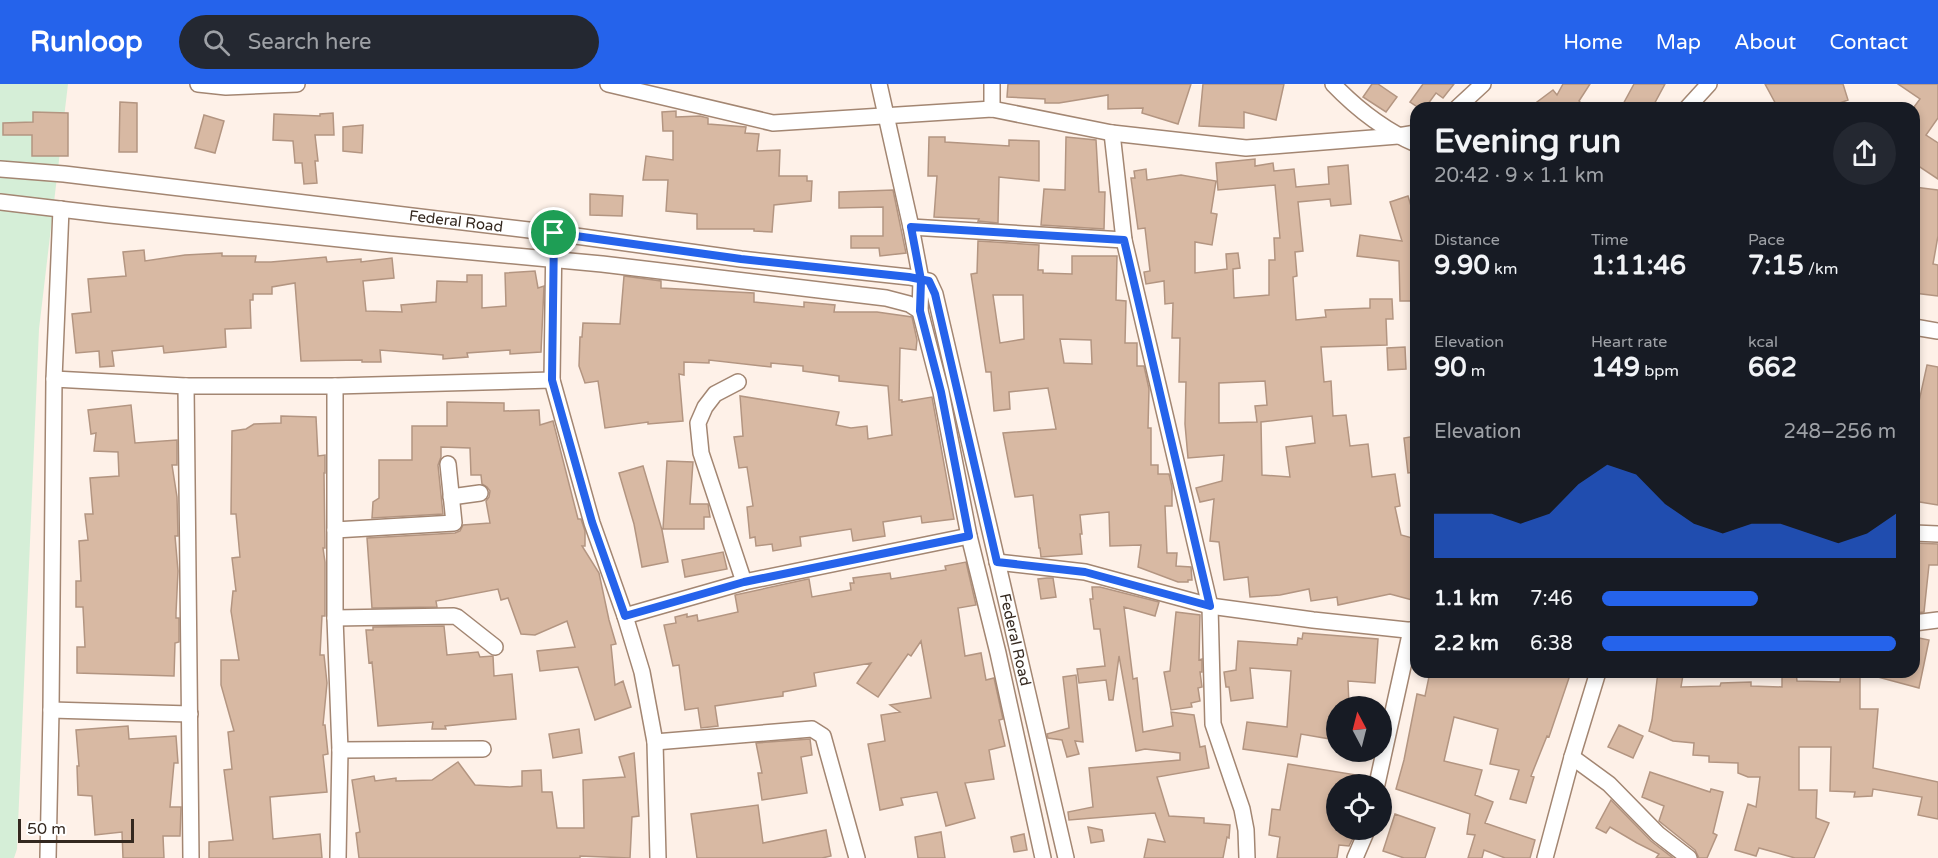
<!DOCTYPE html>
<meta charset="utf-8">
<style>
:root{--surface:#171b24;--page:#242831;--text:#f1f3f6;--muted:#9ea1a6;--accent:#2563eb}
body{margin:0;font-family:"Varela Round",sans-serif;background:var(--page);color:var(--text);height:100vh;display:flex;flex-direction:column;font-size:22px;white-space:nowrap}
*{box-sizing:border-box;margin:0}
p{font-size:20px;color:var(--muted)}
.icon{flex:none;width:33px;height:33px;fill:none;stroke:currentColor;stroke-width:2;stroke-linecap:round;stroke-linejoin:round}
.map{position:relative;flex:1;overflow:hidden}
.details{position:absolute;left:1410px;top:18px;width:510px;height:576px;display:flex;flex-direction:column;background:var(--surface);border-radius:18px;box-shadow:0 3px 9px #0003}
.details>*{flex:none}
.needle{width:39px;rotate:353deg}
.tools{position:absolute;left:1326px;top:612px;display:grid;gap:12px}
.tools a{display:grid;place-items:center;width:66px;height:66px;border-radius:50%;background:var(--surface);box-shadow:0 3px 9px #0003;font-size:30px}
.scale{position:absolute;left:18px;bottom:15px;width:116px;box-sizing:border-box;padding-left:6px;border:3px solid #34281f;border-top:0;font-size:16px;line-height:21px;white-space:nowrap;color:#34281f;-webkit-text-stroke:4px #fff;paint-order:stroke}
.pin{position:absolute;display:grid;place-items:center;width:51px;height:51px;color:#fff;margin:-26px;border:3px solid #fff;border-radius:50%;box-shadow:0 2px 6px #0007}
.round{display:grid;place-items:center;flex:none;width:63px;height:63px;border-radius:32px;background:var(--page)}
.head{display:flex;align-items:center;justify-content:space-between;height:102px;padding:0 24px}
h1{font-size:33px;font-weight:700;line-height:45px}
.metrics{display:grid;grid-template-columns:repeat(3,1fr);gap:9px;height:102px;padding:6px 24px}
.metrics div{display:grid;align-content:center}
.metrics b{font-size:26px;font-weight:700}
.metrics small{font-size:16px;font-weight:400}
.metrics p{font-size:16px}
.chart{height:168px;padding:12px 24px}
.chart p{display:flex;justify-content:space-between}
.chart svg{width:100%;height:108px;margin-top:6px;fill:var(--accent);opacity:.7}
ul{padding:0 24px;list-style:none;font-size:20px}
li{display:grid;grid-template-columns:96px 72px 1fr;align-items:center;height:45px}
li i{height:15px;border-radius:8px;background:var(--accent)}
header{display:flex;align-items:center;gap:36px;box-sizing:border-box;height:84px;padding:0 30px;background:var(--accent);color:#fff}
header strong{font-size:28px}
nav{display:flex;gap:33px;margin-inline-start:auto;font-size:21px}
.search{width:420px;height:54px;background:var(--page);display:flex;align-items:center;gap:15px;box-sizing:border-box;padding:0 21px;border-radius:33px;color:var(--muted);font-size:22px}
.map>svg:first-child{display:block}
.green{fill:#d5eed7}
.building{fill:#d8b9a3;stroke:#b39581;stroke-width:1.5;fill-rule:evenodd}
.lines{fill:none;stroke-linecap:round;stroke-linejoin:round}
.minor-casing{stroke:#a38672;stroke-width:18}
.minor{stroke:#fff;stroke-width:15}
.route-casing{stroke:#fff;stroke-width:12}
.route{stroke:#2563eb;stroke-width:8}
.labels{text-anchor:middle;dominant-baseline:central;stroke-width:5;stroke-linejoin:round;paint-order:stroke}
.street-label{font-size:15px;fill:#34281f;stroke:#fff}
</style>
<header>
<strong>Runloop</strong>
<div class="search"><svg class="icon" aria-label="search" viewBox="0 0 24 24"><circle cx="10" cy="10" r="6"/><path d="M15 15l6 6"/></svg>Search here</div>
<nav><a>Home</a><a>Map</a><a>About</a><a>Contact</a></nav>
</header>
<div class="map">
<svg width="1938" height="774" viewBox="0 0 1938 774">
<rect width="100%" height="100%" fill="#fef1e8"/>
<path class="green" d="M0 0H68L39 245 17 765 14 774H0Z"/>
<path class="building" d="M1008 0H1191L1178 40 1142 29 1143 24 1108 25V11L1059 19H1045V15L1007 13Z
M1203 0H1284L1276 36 1244 28V44L1199 42Z
M1372 0H1378L1397 13 1386 28 1363 13Z
M1423 0H1454L1443 14 1436 9 1425 24H1419L1410 18Z
M1563 0H1590L1579 17 1586 24H1529L1553 6 1557 11Z
M1634 0H1665L1652 24H1621Z
M1765 0H1843L1848 16 1826 24H1778Z
M1898 0H1938V34L1926 51 1938 59V95L1914 79V23L1920 15Z
M120 18 137 19V68H119Z
M676 27V33L700 32 708 34V40L746 43 745 49 759 50 757 67 780 66 779 92H807V97H812L811 117 774 121 772 148 754 147V145H697V130L666 127 668 96H643L646 72 673 76V47H663L662 28Z
M33 28 68 29V72H32V51H3V39L33 38Z
M333 29 334 51H315L318 77H315L317 99 304 100 302 79H295L293 57 273 56 274 30 320 32V30Z
M204 31 224 37 215 69 195 64Z
M363 41 362 69 343 67V43Z
M929 53H945V58L1009 62V56L1039 57V97L999 93 998 139 978 137 979 135 934 133 937 92H928Z
M1066 53 1096 56 1099 108H1105L1104 145 1041 141 1044 105 1065 106Z
M1255 75V82L1273 79 1274 87 1294 85 1296 103 1329 100 1328 83 1348 81 1351 120 1331 122 1330 115 1298 118 1303 167 1295 168 1297 192 1293 193 1296 236 1326 233 1325 226 1370 224V215H1392L1393 235H1386L1387 261 1321 263 1324 298 1331 297 1333 332 1346 331 1350 362 1368 360 1372 393 1395 390 1400 422 1395 423 1401 451 1416 455V517L1390 510 1338 521 1337 513 1311 517 1309 505 1280 511 1250 513 1248 493 1224 496 1219 458 1210 457 1214 415 1200 418 1196 404 1222 397 1224 371 1188 374 1185 340 1186 298H1179L1180 254H1172L1173 219 1165 220 1164 197 1146 200 1144 188 1150 187 1145 144 1138 145 1131 94H1135L1134 87 1146 85 1147 96 1181 91 1216 97 1211 129 1217 130 1212 161 1195 158V189L1227 185 1226 170 1238 169 1240 184 1233 185 1234 214 1269 211V176H1275L1274 154H1280L1275 101 1218 106 1216 79ZM1265 297 1267 321 1255 322 1257 338 1219 339V299ZM1312 332 1315 359 1286 363 1290 393 1262 391 1261 338Z
M1914 103 1938 106V152L1933 180 1938 181V212L1914 209Z
M893 106 906 169 880 172 879 164H851V152H883V123L839 124V108Z
M590 110 623 112 622 132 590 131Z
M1408 112 1416 139V217H1400L1399 177 1357 172 1360 151 1402 157 1390 118Z
M978 157 1039 161 1038 186H1043V189L1072 190V172H1117L1116 216 1126 217 1125 259H1137V282H1144L1149 305 1148 344H1151V381H1158V390H1169L1172 403V422H1165L1167 469H1177L1176 482 1191 483 1192 496H1188V498H1178L1138 483 1141 461 1110 462 1109 428 1080 431 1082 450H1080L1082 470 1041 473 1040 464H1039L1033 411 1015 413 1003 349 1056 345 1048 304 1009 308 1010 325 994 327 991 288H986L971 190 977 189ZM993 211H1023L1024 255 1000 259ZM1060 255 1091 256 1092 280 1064 279Z
M144 166 145 177 185 171 222 169V172H256L255 178H271L326 173 327 178 361 175V178L392 174 394 194 363 197 366 227 402 228 401 221 436 218 437 197 467 198V191H482V224L506 222 505 189 535 187 538 204 544 202 541 268 510 270V266L467 269 468 273 443 275V271L380 266 381 278H362V276L301 277 295 199 272 203V210H253V216H250L251 244 225 245 226 263 164 269 163 262 112 267 114 282 100 283 99 267 76 269 72 230 91 228 88 195 126 192 123 168Z
M624 192 661 197V204L754 209V218L804 223V218L835 221 834 228H877L912 233 917 256 916 266 900 264 899 316H902V318L932 313 954 435 922 439 921 432 883 438 885 452 853 457 851 445 800 453 801 462 773 467 772 460 756 462 755 453 750 454 747 423 753 422 747 383 739 384 734 353 743 352 740 312 839 328 836 341 851 344 867 342 868 355 892 351 888 302 839 297V292L803 287V282L771 279V283L709 276V279L684 278V291L679 290 683 337 648 340V338L605 344 598 297 585 299 579 282 580 253H582L583 239 620 240Z
M1405 263 1406 285 1388 286 1387 264Z
M1927 281 1938 283V421L1914 417V340Z
M447 318 504 319V327L539 326 540 341 553 337 578 435H581L585 447V462H582L599 489 609 536 616 560 611 561 615 601 623 597 631 623 595 636 578 583 540 587 537 567 575 563 567 537 535 551 521 550 508 514 501 516 498 505 436 517 437 523 372 524 367 454 455 449 460 447 463 441 490 439 486 417 489 413 490 407 487 403 482 400 481 391H471L470 364 441 363V373L438 381 443 430 372 434 373 418 379 414V376H412V342H447Z
M131 321 135 359 177 356V381H172L177 413 178 452H175L178 487 176 529V534H179V558L175 559 174 592 77 589V563H85L83 523H76V497H81L79 457 88 456 85 430H93L90 394 119 392 118 368 94 367 96 349 91 350 88 326Z
M281 332 316 333 318 372 325 371V389H324L325 464H323L325 478V532H322L320 571H324L327 599 323 641H325L328 670 323 671 327 708 270 713 273 755 320 750 322 774H209V758L233 756 224 686 232 685 228 648 234 647 221 601V576H239L231 527 233 507H236L232 474 240 473 236 430H231L232 347 246 345 254 340 281 339Z
M1416 352V388L1408 389 1404 354Z
M667 377 693 378 690 420H708L710 433H704V445H663Z
M643 382 662 446 668 478 642 483 634 440 619 389Z
M1914 459 1938 460V481H1929L1924 528 1914 529Z
M723 468 727 485 685 493 682 476Z
M966 478 976 521 958 524 965 572 981 569 986 596 994 594 1003 635 999 636 1005 662 989 666 994 695 965 699 975 734 946 742 937 708 901 714 903 721 880 726 868 660 885 657 881 631 900 628 890 621 931 614 921 557 911 572 908 570 878 613 857 599 871 579 814 589 816 602 783 608V612L715 622 718 642 701 644 698 624 685 626 679 581 673 582 664 541 676 539 675 533 687 530V533L697 531 698 537 738 528 735 511 808 495H809L812 513 851 506 850 499H854L853 494 890 489 891 495 946 486 945 482Z
M1047 494H1053L1056 513 1041 515 1038 495Z
M1092 503H1100L1159 518 1155 532 1124 523 1133 595 1137 594 1143 648 1173 642 1171 628 1194 631 1200 663 1205 662 1209 684 1157 693 1169 732 1204 734V739L1230 741 1229 754 1227 753 1223 774H1144L1148 755 1165 758 1155 729 1069 736 1068 728 1093 723 1089 684 1180 676V669L1145 665 1136 667 1119 572 1113 616H1109L1106 596 1079 599 1077 585 1105 582 1100 545H1094L1090 515H1093Z
M1176 528 1200 531 1199 576 1202 575V588H1200L1202 603 1198 604 1200 617 1191 619 1192 623 1171 626 1164 588 1170 587Z
M444 542 447 571 478 568 480 573 493 572 494 592 512 590 516 635 445 642 446 645H432L433 638 378 642 372 578 369 579 366 546H373V543Z
M1303 549 1378 555 1375 599 1348 597 1349 622H1336V656L1301 650 1297 673 1243 665 1247 638 1287 643 1291 587 1250 584 1253 614 1231 617 1229 603H1226L1224 588 1236 586 1238 557 1297 561 1298 554 1302 555Z
M1914 553 1929 556 1919 604 1874 592 1875 588H1914Z
M1430 588H1571L1549 653 1547 652 1531 692 1534 693 1526 719 1510 715 1519 686 1490 680 1498 645 1454 633 1444 677 1482 686 1475 711 1493 718 1485 739 1535 756 1530 774H1505L1484 766 1482 774H1468L1475 751 1467 750 1470 730 1396 705 1404 676 1417 610 1425 612Z
M1658 588 1683 591 1681 603 1720 602 1721 599 1751 598V602L1782 603V588H1796L1797 597 1840 598 1841 588H1860V625H1878L1873 684 1938 698V735L1918 731 1922 713 1873 705 1872 712 1854 713 1855 708 1830 707 1831 663H1799V706H1817L1816 734 1829 739 1814 774H1795L1759 764 1756 772 1735 766 1748 720 1756 723 1760 693H1748L1738 689V679L1709 678V672L1693 671 1694 659 1673 657 1649 647 1652 636Z
M1076 591 1083 658 1075 657 1079 670 1067 673 1062 656 1048 654 1047 650 1069 644 1063 593Z
M1619 641 1643 652 1633 674 1608 663Z
M128 642 129 655 176 652 178 679H174L170 723H181L180 752H163L164 774H123L122 748 95 751 92 712 78 711 77 682H79L76 646Z
M579 645 582 669 553 674 549 650Z
M810 655 812 671 801 673 807 709 762 716 758 689H762L756 659Z
M634 669 639 732 632 733 630 774 580 772V774H359L356 749 360 748 352 696 374 692 375 697 396 694V697L432 696 458 678 475 701 510 703 522 702V687L541 686 542 708H552L557 744H584L583 696 625 693 619 673Z
M1288 680 1369 693 1368 700H1336V746H1357L1349 762 1339 761 1337 774H1277L1280 753 1269 751 1272 725 1280 726Z
M1650 688 1710 708 1711 705 1723 708 1713 749 1717 751 1707 774H1699L1695 766 1659 737 1664 722 1642 713Z
M1611 716 1651 757 1673 774H1656L1659 770 1637 759 1610 743 1606 749 1596 744Z
M758 721 763 759 826 746 831 772 822 774H697L691 730Z
M1395 730 1435 744 1425 774H1404L1383 767Z
M1088 743 1102 746 1104 757 1091 759Z
M941 748 945 774H918L915 753Z
M1024 750 1027 766 1014 768 1011 753Z"/>
<g class="lines">
<defs>
<g id="minor">
<path d="M198 0 226 3 297 0"/>
<path d="M608 0 773 39 992 25 1112 49 1246 64 1398 52 1416 49"/>
<path d="M879 0 911 143 921 196 920 227 941 308 969 452 998 569 1043 774"/>
<path d="M992 0V25"/>
<path d="M1333 0C1357 25 1384 46 1416 60"/>
<path d="M1457 24 1483 0"/>
<path d="M1687 24 1709 0"/>
<path d="M1112 49 1124 156 1210 522 1213 640 1242 725 1246 746 1247 774"/>
<path id="s1" d="M0 85 64 90 554 149 741 175 909 193 929 197 935 210 1066 774"/>
<path d="M0 118 110 131 387 160 602 180 886 214 909 220 920 227"/>
<path d="M911 143 1124 156"/>
<path d="M1914 243 1938 247"/>
<path d="M54 295 186 302H335L552 296 592 439 625 532 642 588 655 658 658 774"/>
<path d="M552 296 554 149"/>
<path d="M738 298 715 310 705 323 698 339 701 369 744 498"/>
<path d="M186 302 191 774"/>
<path d="M335 302V534L340 666 338 774"/>
<path d="M451 413 480 409"/>
<path d="M335 446 454 439 448 380"/>
<path d="M1914 449 1938 450"/>
<path d="M997 478 1085 488 1210 522 1313 536 1416 547"/>
<path d="M625 532 744 498 969 452"/>
<path d="M335 534 454 532 457 533 495 563"/>
<path d="M1914 539 1938 536"/>
<path d="M51 626 190 630"/>
<path d="M655 658 812 645 823 652 857 774"/>
<path d="M340 666 483 665"/>
<path d="M1572 673 1609 700 1658 750 1689 774"/>
<path d="M1377 700 1411 546"/>
<path d="M48 774 51 626 54 295 61 125"/>
<path d="M1355 774 1367 746"/>
<path d="M1545 774 1572 673 1598 588"/>
</g>
</defs>
<use href="#minor" class="minor-casing"/>
<use href="#minor" class="minor"/>
</g>
<g class="lines">
<defs>
<path id="route" d="M554 149 552 296 592 438 625 532 744 498 969 452 941 308 920 227 921 196 911 143 1124 156 1210 522 1085 488 997 478 935 210 929 197 909 193 741 175 554 149"/>
</defs>
<use href="#route" class="route-casing"/>
<use href="#route" class="route"/>
</g>
<g class="labels">
<g class="street-label">
<text stroke="none"><textPath href="#s1" startOffset="459">Federal Road</textPath></text>
<text stroke="none"><textPath href="#s1" startOffset="1305">Federal Road</textPath></text>
</g>
</g>
</svg>
<div class="tools">
<a><svg class="needle" viewBox="-14 -14 28 28"><path d="M0-13l5 13h-10z" fill="#e53935"/><path d="M0 13l5-13h-10z" fill="#9ea1a6"/></svg></a>
<a><svg class="icon" aria-label="locate" viewBox="0 0 24 24"><circle cx="12" cy="12" r="6"/><path d="M12 2v4M12 18v4M2 12h4M18 12h4"/></svg></a>
</div>
<div class="scale">50 m</div>
<div class="pin" style="left:554px;top:149px;background:#1e9e55"><svg class="icon" aria-label="arrive" viewBox="0 0 24 24"><path d="M6 21V4h12l-3 4 3 4H6"/></svg></div>
<section class="details">
<div class="head"><div><h1>Evening run</h1><p>20:42 · 9 × 1.1 km</p></div><a class="round"><svg class="icon" aria-label="share" viewBox="0 0 24 24"><path d="M12 15V3M7 8l5-5 5 5M5 13v7h14v-7"/></svg></a></div>
<div class="metrics">
<div><p>Distance</p><b>9.90<small> km</small></b></div>
<div><p>Time</p><b>1:11:46</b></div>
<div><p>Pace</p><b>7:15<small> /km</small></b></div>
</div>
<div class="metrics">
<div><p>Elevation</p><b>90<small> m</small></b></div>
<div><p>Heart rate</p><b>149<small> bpm</small></b></div>
<div><p>kcal</p><b>662</b></div>
</div>
<div class="chart"><p><span>Elevation</span>248–256 m</p>
<svg viewBox="0 0 160 44" preserveAspectRatio="none"><path d="M0 44V26L10 26L20 26L30 30L40 26L50 14L60 6L70 10L80 22L90 30L100 34L110 30L120 30L130 34L140 38L150 34L160 26V44z"/></svg>
</div>
<ul>
<li><b>1.1 km</b>7:46<i style="width:53%"></i></li>
<li><b>2.2 km</b>6:38<i style="width:100%"></i></li>
</ul>
</section>
</div>
